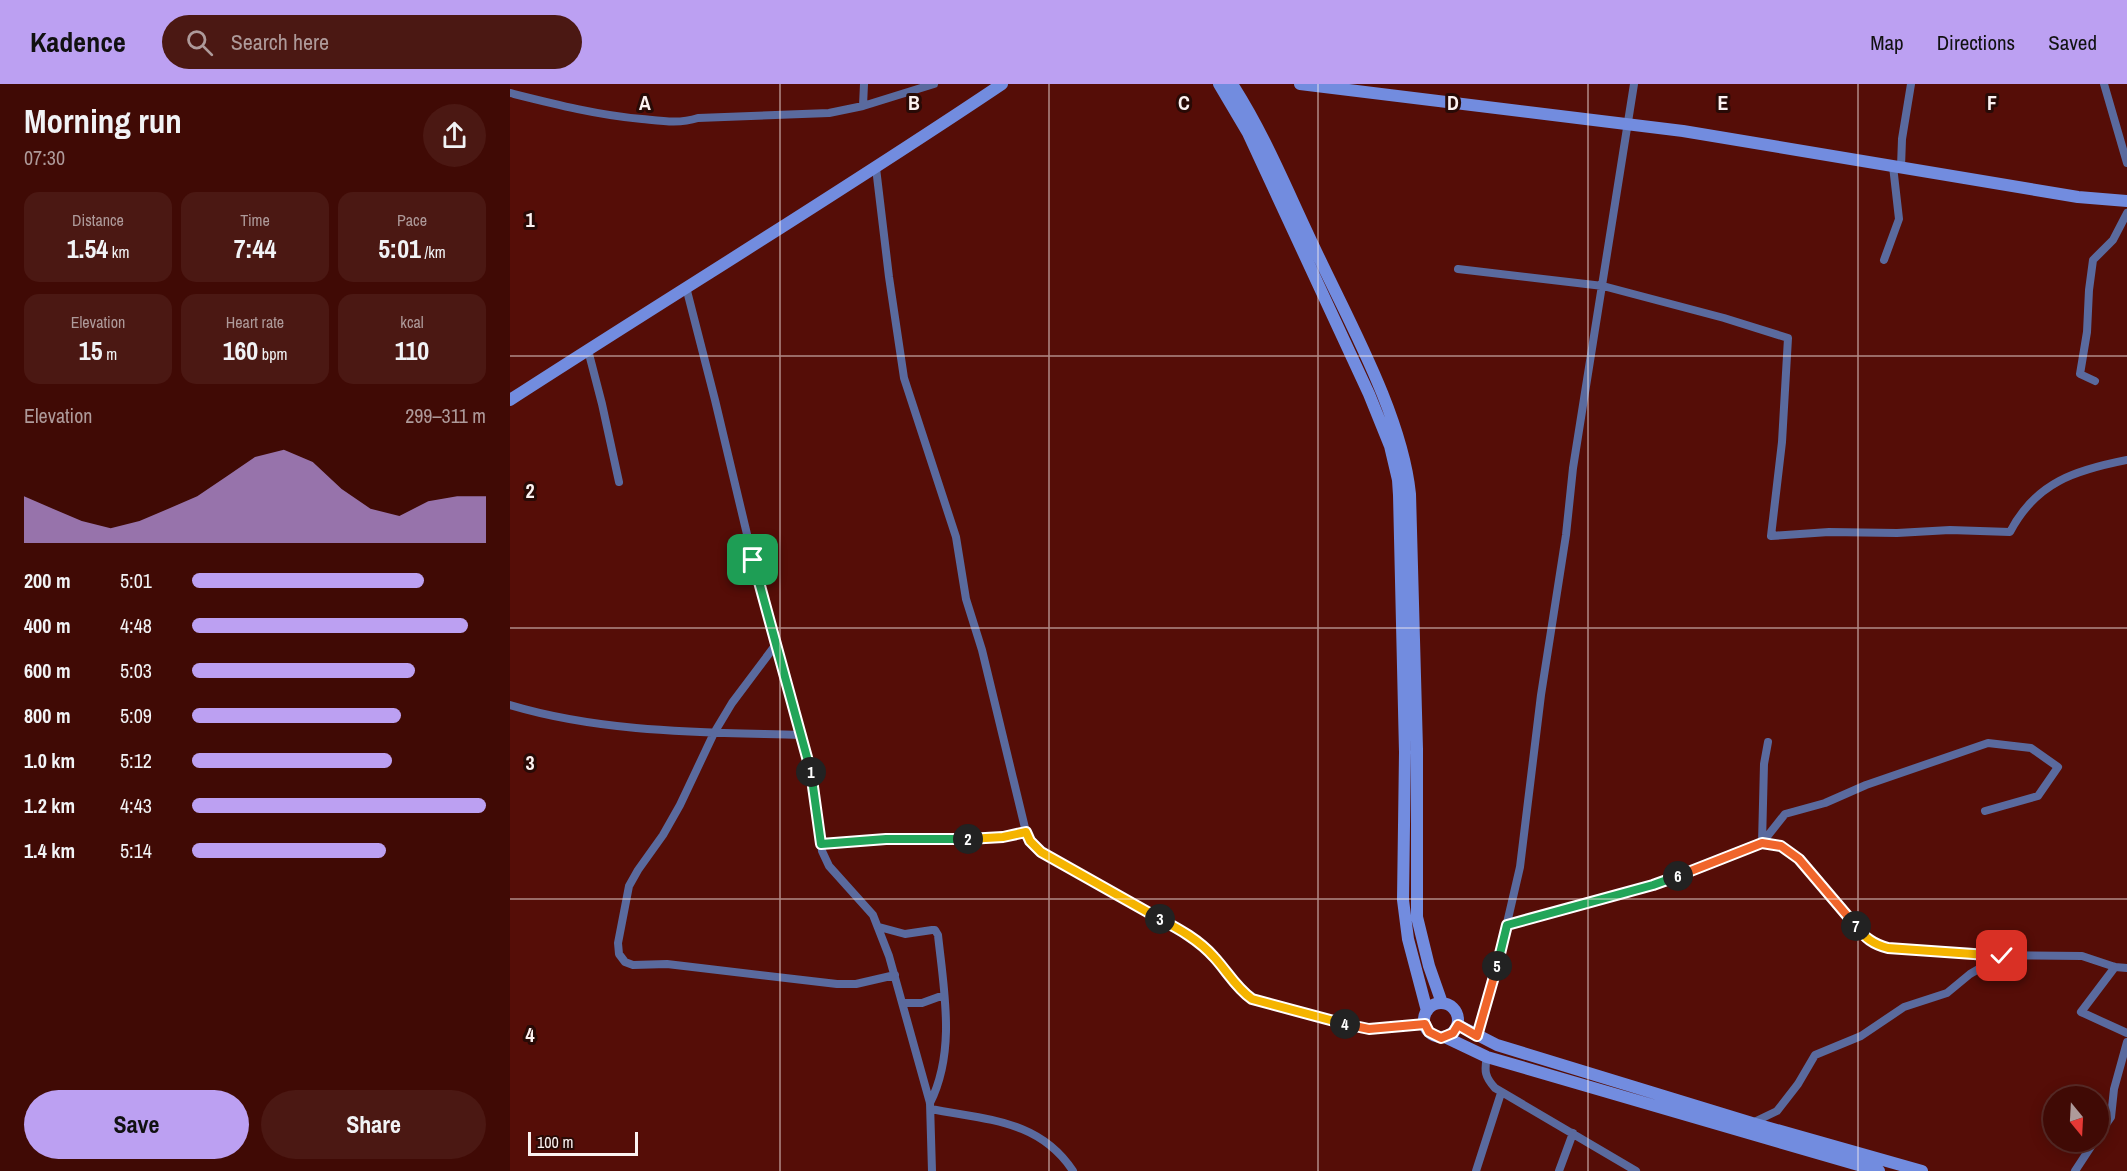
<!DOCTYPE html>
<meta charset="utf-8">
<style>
:root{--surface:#400a05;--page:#4b1813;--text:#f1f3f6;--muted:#ae9a9a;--line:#592b27;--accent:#bca0f2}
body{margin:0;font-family:"Archivo Narrow",sans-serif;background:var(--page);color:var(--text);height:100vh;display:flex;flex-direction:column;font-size:22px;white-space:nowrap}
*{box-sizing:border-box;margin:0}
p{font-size:20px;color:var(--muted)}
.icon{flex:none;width:33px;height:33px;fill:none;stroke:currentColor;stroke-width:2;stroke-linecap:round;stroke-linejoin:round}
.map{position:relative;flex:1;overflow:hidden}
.side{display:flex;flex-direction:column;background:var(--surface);width:510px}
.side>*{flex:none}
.needle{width:39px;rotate:162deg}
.buttons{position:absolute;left:1533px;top:1002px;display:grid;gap:12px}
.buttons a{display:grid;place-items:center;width:66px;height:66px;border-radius:50%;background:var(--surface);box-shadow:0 3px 15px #0003,0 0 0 2px var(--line);font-size:30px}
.scale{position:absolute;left:18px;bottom:15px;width:110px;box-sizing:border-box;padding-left:6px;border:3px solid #fcf2f1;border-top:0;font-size:16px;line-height:21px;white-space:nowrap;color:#fcf2f1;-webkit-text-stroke:4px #280a06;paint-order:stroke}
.pin{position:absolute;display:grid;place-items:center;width:51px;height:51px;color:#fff;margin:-26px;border-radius:12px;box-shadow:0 3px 9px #0006}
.km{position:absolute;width:30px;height:30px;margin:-15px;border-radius:50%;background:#222;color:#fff;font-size:16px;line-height:30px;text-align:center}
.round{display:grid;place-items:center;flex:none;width:63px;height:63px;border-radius:32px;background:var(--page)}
.overview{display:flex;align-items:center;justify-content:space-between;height:102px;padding:0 24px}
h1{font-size:33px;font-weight:800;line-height:45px}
.figures{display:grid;grid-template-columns:repeat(3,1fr);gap:9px;height:102px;padding:6px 24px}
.figures div{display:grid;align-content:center;border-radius:15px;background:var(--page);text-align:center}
.figures b{font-size:26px;font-weight:800}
.figures small{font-size:16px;font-weight:400}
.figures p{font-size:16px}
.chart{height:168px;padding:12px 24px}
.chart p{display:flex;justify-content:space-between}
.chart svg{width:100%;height:108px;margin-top:6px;fill:var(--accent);opacity:.7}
.button{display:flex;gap:12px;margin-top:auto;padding:12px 24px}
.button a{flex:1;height:69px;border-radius:36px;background:var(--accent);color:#111;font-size:24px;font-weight:800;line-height:69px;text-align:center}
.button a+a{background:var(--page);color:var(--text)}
ul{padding:0 24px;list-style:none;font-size:20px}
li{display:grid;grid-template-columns:96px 72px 1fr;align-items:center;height:45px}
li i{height:15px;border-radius:8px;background:var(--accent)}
header{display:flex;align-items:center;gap:36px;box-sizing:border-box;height:84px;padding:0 30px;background:var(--accent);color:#111}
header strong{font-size:28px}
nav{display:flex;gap:33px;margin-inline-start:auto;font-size:21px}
.search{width:420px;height:54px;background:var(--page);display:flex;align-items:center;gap:15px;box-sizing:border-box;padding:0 21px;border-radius:33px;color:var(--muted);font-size:22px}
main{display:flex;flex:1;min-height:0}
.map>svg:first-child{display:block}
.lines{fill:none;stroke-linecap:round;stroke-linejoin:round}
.street{stroke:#5a6a9e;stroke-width:8}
.secondary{stroke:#728cdf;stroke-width:12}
.split-1-casing{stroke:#fff;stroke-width:12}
.split-2-casing{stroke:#fff;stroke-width:12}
.split-3-casing{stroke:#fff;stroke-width:12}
.split-4-casing{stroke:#fff;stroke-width:12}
.split-5-casing{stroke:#fff;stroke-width:12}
.split-6-casing{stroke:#fff;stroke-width:12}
.split-7-casing{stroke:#fff;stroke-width:12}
.split-8-casing{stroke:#fff;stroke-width:12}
.split-1{stroke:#22a559;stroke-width:8}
.split-2{stroke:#22a559;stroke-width:8}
.split-3{stroke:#f5b400;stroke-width:8}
.split-4{stroke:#f5b400;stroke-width:8}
.split-5{stroke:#f0652b;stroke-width:8}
.split-6{stroke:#22a559;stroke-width:8}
.split-7{stroke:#f0652b;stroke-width:8}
.split-8{stroke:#f5b400;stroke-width:8}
.grid{fill:none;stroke:#fcf2f1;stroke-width:1.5;stroke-opacity:0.55}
.grid-label{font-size:20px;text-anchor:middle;font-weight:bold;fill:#fcf2f1;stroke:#280a06;stroke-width:6;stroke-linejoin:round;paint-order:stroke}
</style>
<header>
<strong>Kadence</strong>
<div class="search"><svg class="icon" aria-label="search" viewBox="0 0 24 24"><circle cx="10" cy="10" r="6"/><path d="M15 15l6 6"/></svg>Search here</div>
<nav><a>Map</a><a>Directions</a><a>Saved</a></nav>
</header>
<main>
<section class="side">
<div class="overview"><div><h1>Morning run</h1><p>07:30</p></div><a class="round"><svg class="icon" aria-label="share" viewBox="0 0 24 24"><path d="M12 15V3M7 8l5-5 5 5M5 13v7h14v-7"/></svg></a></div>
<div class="figures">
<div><p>Distance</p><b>1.54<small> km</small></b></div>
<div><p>Time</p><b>7:44</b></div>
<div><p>Pace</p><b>5:01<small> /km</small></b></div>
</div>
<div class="figures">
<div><p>Elevation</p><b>15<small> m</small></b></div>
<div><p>Heart rate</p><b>160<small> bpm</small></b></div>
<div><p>kcal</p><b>110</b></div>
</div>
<div class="chart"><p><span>Elevation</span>299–311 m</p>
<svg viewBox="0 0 160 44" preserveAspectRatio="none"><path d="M0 44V25L10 30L20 35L30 38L40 35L50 30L60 25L70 17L80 9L90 6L100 11L110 22L120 30L130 33L140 27L150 25L160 25V44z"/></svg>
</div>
<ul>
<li><b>200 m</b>5:01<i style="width:79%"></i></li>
<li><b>400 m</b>4:48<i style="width:94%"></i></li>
<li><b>600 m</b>5:03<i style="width:76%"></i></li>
<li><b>800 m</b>5:09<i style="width:71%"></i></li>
<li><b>1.0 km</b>5:12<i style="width:68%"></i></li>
<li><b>1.2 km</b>4:43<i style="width:100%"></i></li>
<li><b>1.4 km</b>5:14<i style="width:66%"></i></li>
</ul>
<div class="button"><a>Save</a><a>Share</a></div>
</section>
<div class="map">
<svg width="1617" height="1087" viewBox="0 0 1617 1087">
<rect width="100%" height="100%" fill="#550d07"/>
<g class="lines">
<path class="street" d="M1594 0 1617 79
M0 9C44 20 87 31 132 35 152 37 169 40 188 34L319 29 353 22 424 0
M353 22 354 0
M1391 83 1392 55 1401 0
M366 84 379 193 394 294 446 453 456 515 472 566 516 748 520 757 531 768 564 788 669 845 693 862 731 906 742 915 841 942 859 945 914 940
M1374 176 1389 135 1383 82
M948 185 1093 202 1214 234 1278 254 1272 358 1261 452 1319 448 1387 449 1440 446 1500 448C1526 398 1566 386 1617 376
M176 203 205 316 246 488 267 559 302 690 312 767 319 782 363 831 379 872 420 1019 422 1087
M78 266 92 320 109 398
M1585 297 1570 290 1577 248 1579 206 1583 176 1603 156 1617 129
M267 559 222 619 204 649 170 721 153 751 128 786 119 802 108 859 109 870 115 878 123 881 157 880 327 900H346L385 891
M0 621C94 649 193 648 290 651
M1258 658 1254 680 1252 759 1275 730 1315 719 1356 701 1478 659 1521 664 1548 683 1528 712 1475 727
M311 760 376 755 475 754 516 748
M997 841 1143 801 1243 761C1252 759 1261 758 1270 762 1296 773 1336 830 1355 853L1366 861 1378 864 1458 871 1572 872 1605 883 1617 884
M369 843 395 850 422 846H425L428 851C434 907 446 967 420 1019
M1605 883 1571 928 1617 949
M393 919H412L434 911
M967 952 981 908 1010 783 1031 611 1056 451 1063 384 1124 0
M977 973C974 987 975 993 985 1004L1126 1087
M421 1025C475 1036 529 1035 563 1087
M1242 1039 1267 1027 1288 1000 1305 971 1351 952 1394 923 1437 909 1460 890 1491 872
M1588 1052 1601 1033 1604 1005 1617 958
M966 1087 991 1009
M1049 1087 1063 1049
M1565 1087 1584 1058"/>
<path class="secondary" d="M709 0 738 49 859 310 880 362 888 396 889 411 895 668 893 816 898 855 917 927
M722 0C755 51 778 109 804 163 838 236 892 331 900 410L907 665V833L919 882 932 919
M790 0 1173 47 1568 113 1617 117
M0 316C164 210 330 109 492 0
M914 936a17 17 0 1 1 34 0a17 17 0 1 1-34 0Z
M948 941 987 961 1242 1039 1412 1087
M935 953 977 973 1369 1087"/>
</g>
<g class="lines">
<defs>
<path id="split-1" d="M243 476 301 688"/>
<path id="split-2" d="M301 688 311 760 376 755H458"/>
<path id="split-3" d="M458 755 493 753 516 748 520 757 531 768 650 835"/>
<path id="split-4" d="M650 835C669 845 689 856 704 873 717 887 726 904 742 915L835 940"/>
<path id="split-5" d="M835 940 859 945 915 940 919 948 931 954 943 949 948 941 967 952 987 882"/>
<path id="split-6" d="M987 882 997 841 1143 801 1168 792"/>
<path id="split-7" d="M1168 792 1252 759 1271 762 1289 775 1346 842"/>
<path id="split-8" d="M1346 842C1355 854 1363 860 1378 864L1492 872"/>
</defs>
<use href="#split-1" class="split-1-casing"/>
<use href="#split-2" class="split-2-casing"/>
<use href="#split-3" class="split-3-casing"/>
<use href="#split-4" class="split-4-casing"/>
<use href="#split-5" class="split-5-casing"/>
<use href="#split-6" class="split-6-casing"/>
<use href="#split-7" class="split-7-casing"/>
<use href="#split-8" class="split-8-casing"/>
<use href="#split-1" class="split-1"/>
<use href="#split-2" class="split-2"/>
<use href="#split-3" class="split-3"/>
<use href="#split-4" class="split-4"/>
<use href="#split-5" class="split-5"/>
<use href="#split-6" class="split-6"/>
<use href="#split-7" class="split-7"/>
<use href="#split-8" class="split-8"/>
</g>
<path class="grid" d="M270 0V1087M539 0V1087M808 0V1087M1078 0V1087M1348 0V1087M0 272H1617M0 544H1617M0 815H1617"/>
<g class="grid-label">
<text x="135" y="26">A</text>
<text x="404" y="26">B</text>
<text x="674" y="26">C</text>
<text x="943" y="26">D</text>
<text x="1213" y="26">E</text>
<text x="1482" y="26">F</text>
<text x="20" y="143">1</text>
<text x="20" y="414">2</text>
<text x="20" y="686">3</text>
<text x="20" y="958">4</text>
</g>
</svg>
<div class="buttons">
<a><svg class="needle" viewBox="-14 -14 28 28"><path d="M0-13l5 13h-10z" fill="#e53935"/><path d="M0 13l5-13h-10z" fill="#ae9a9a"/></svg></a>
</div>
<div class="scale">100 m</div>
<div class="pin" style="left:243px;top:476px;background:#1e9e55"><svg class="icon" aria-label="arrive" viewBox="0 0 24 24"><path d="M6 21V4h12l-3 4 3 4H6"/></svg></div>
<div class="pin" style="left:1492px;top:872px;background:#d93025"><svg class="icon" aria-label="check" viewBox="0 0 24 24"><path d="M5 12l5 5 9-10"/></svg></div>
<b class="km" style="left:301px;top:688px">1</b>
<b class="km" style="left:458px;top:755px">2</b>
<b class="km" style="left:650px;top:835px">3</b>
<b class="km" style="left:835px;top:940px">4</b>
<b class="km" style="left:987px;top:882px">5</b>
<b class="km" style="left:1168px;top:792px">6</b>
<b class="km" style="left:1346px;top:842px">7</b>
</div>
</main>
